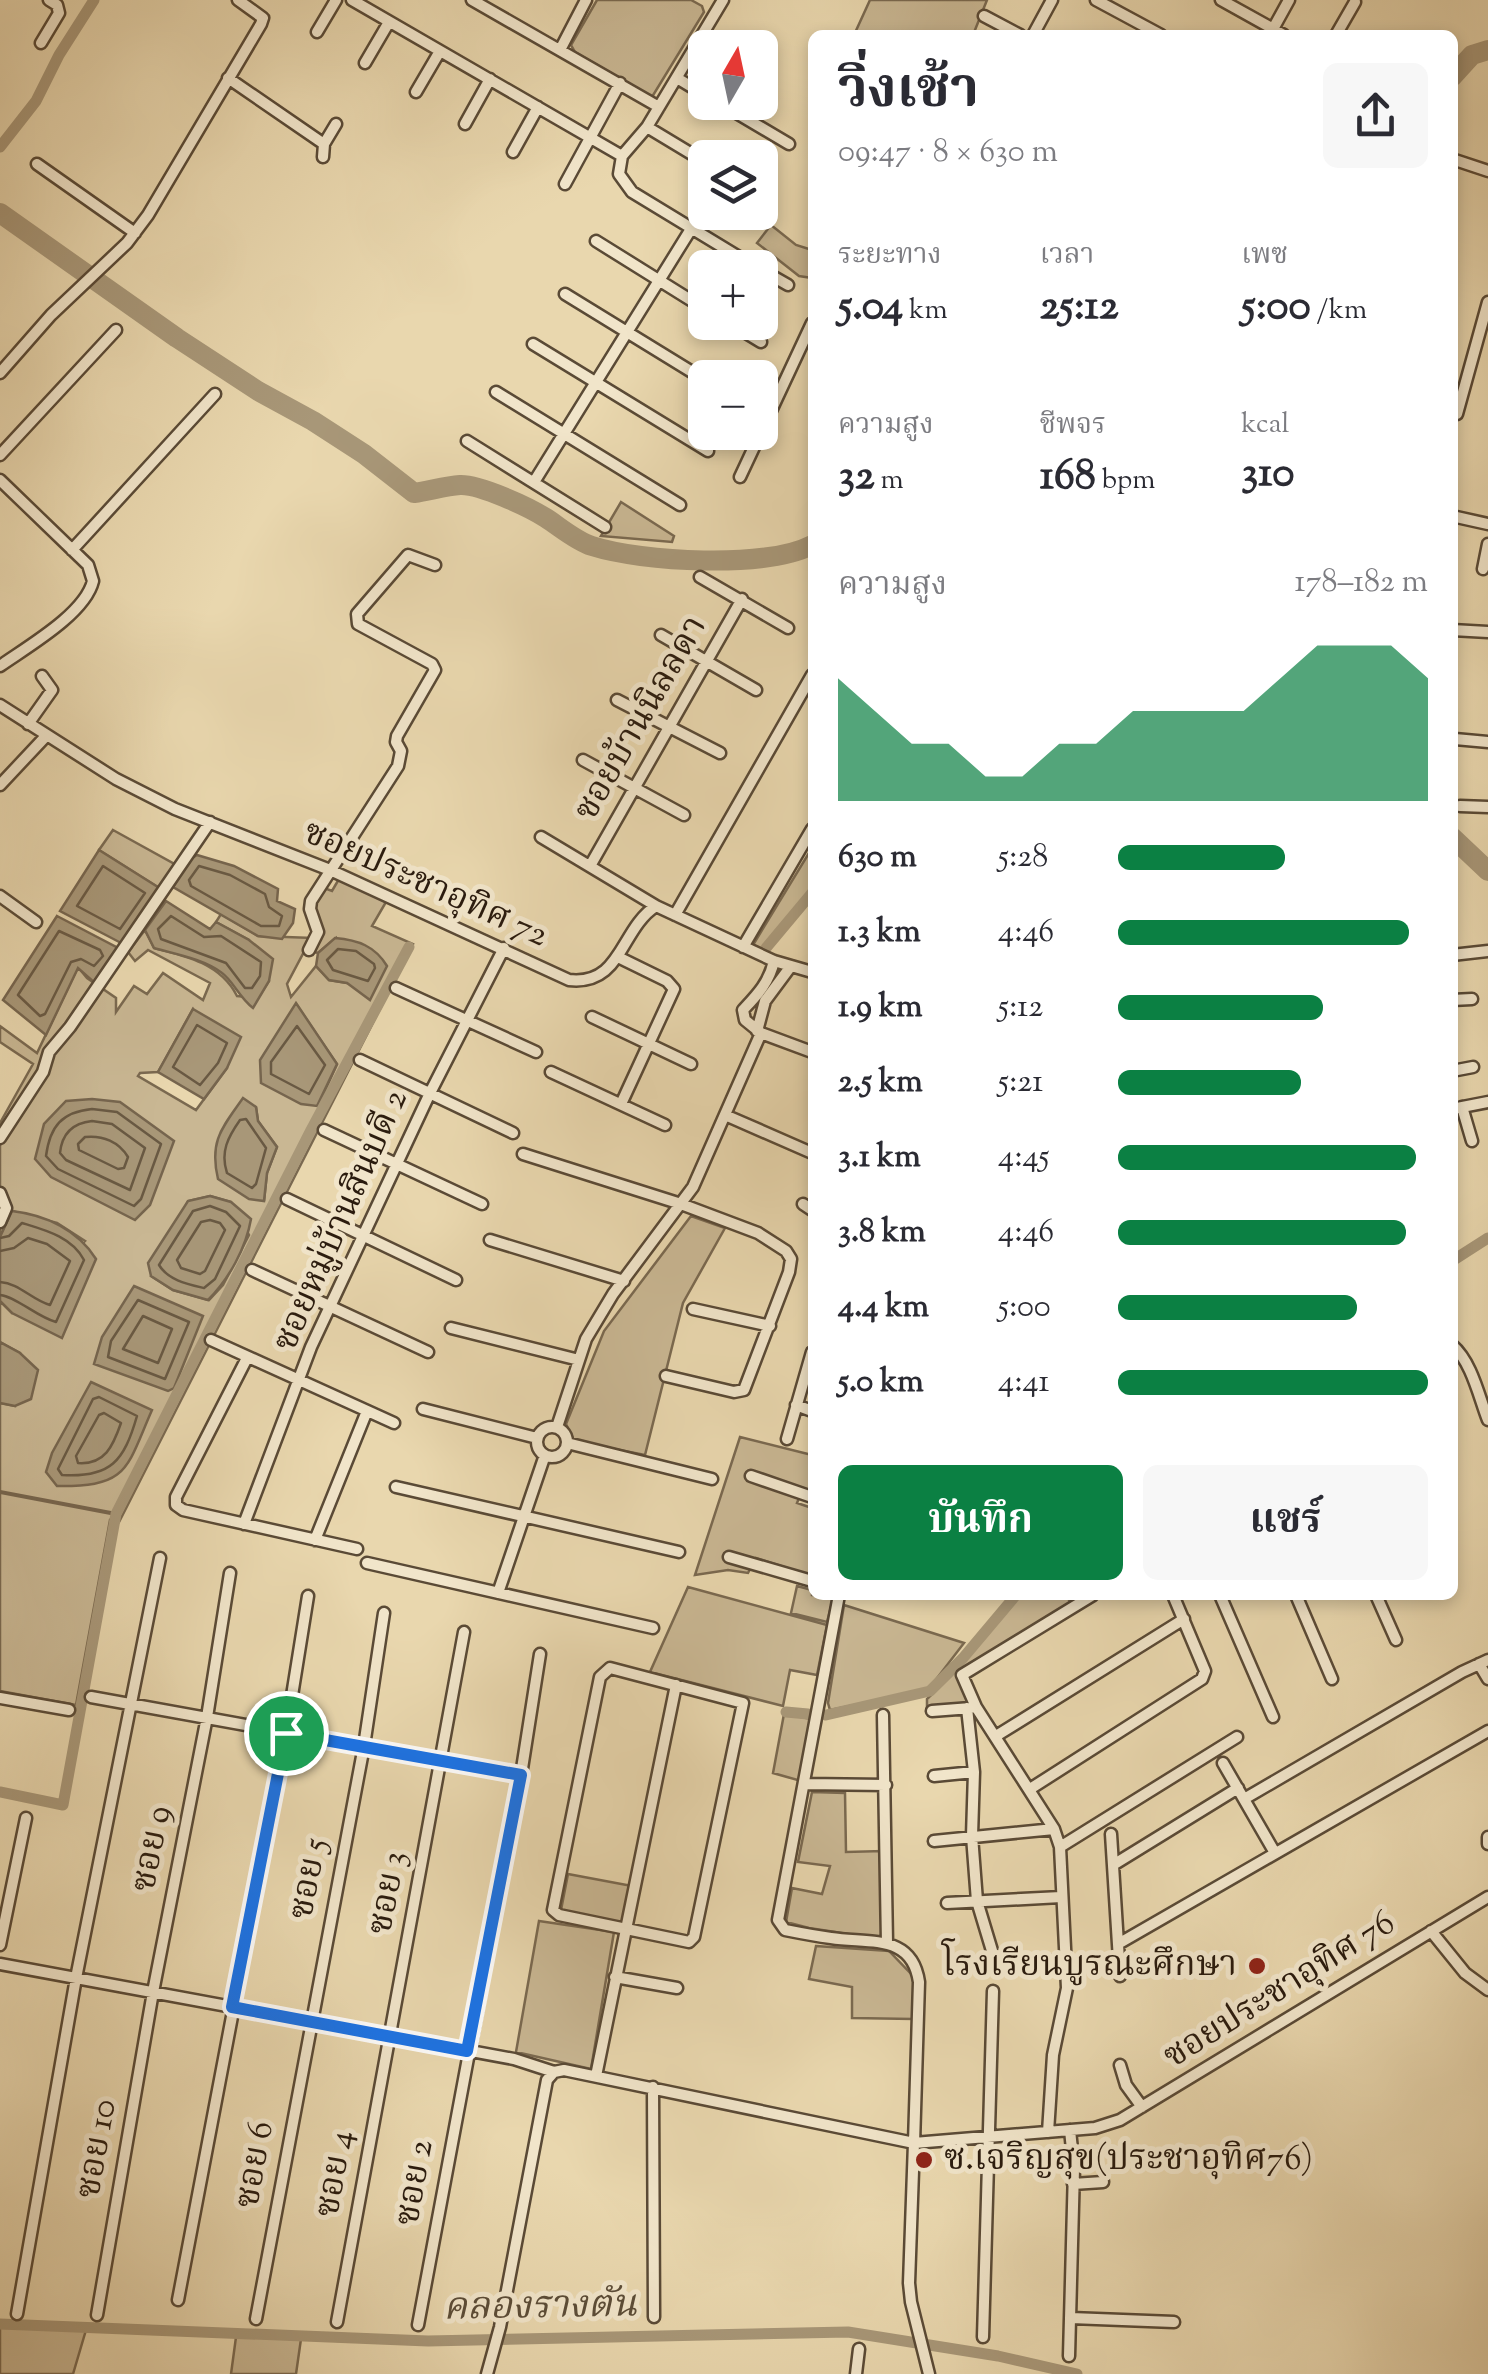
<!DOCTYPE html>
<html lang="th">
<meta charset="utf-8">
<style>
:root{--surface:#fff;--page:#f7f7f7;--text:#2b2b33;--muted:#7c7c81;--accent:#0b8043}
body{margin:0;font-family:"Sorts Mill Goudy","Noto Serif Thai",serif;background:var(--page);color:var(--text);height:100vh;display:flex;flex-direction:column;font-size:38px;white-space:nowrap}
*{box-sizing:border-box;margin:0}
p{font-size:32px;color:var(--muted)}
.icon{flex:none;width:55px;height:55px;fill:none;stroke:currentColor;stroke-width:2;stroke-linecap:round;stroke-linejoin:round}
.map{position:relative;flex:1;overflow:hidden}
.details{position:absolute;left:808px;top:30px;width:650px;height:1570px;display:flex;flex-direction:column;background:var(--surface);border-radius:15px;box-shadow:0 5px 15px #0003}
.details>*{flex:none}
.needle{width:65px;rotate:9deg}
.controls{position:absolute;left:688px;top:30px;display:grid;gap:20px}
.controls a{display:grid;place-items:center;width:90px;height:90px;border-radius:15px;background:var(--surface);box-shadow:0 5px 15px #0003;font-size:50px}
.pin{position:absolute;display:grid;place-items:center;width:85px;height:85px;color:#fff;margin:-42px;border:5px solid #fff;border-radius:50%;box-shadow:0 2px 10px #0007}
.round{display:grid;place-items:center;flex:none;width:105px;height:105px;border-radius:15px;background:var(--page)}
.summary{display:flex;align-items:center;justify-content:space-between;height:170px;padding:0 30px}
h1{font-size:55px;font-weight:700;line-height:75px}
.metrics{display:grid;grid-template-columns:repeat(3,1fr);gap:15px;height:170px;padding:10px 30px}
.metrics div{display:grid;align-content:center}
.metrics b{font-size:42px;font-weight:700}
.metrics small{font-size:28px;font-weight:400}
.metrics p{font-size:28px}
.chart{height:280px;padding:20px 30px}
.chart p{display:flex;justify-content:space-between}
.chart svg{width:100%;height:180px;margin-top:10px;fill:var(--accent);opacity:.7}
.button{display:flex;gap:20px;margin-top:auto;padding:20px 30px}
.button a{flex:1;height:115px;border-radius:15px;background:var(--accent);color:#fff;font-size:40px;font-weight:700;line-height:115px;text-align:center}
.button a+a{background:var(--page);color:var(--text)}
ul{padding:0 30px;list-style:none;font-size:32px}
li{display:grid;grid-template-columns:160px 120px 1fr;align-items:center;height:75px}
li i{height:25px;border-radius:12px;background:var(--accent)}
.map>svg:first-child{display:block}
.green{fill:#c9b793;stroke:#7a6950;stroke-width:2.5;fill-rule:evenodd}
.water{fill:#a89778;stroke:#76654e;stroke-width:2.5}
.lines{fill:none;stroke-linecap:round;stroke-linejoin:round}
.shore{stroke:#695943;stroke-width:2.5}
.stream{stroke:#76654e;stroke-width:4}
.canal{stroke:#a89778;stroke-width:11}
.river{stroke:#a89778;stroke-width:20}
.minor-casing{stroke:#5a4a36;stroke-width:15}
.minor{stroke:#f1e5ca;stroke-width:10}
.route-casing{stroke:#fff;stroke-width:20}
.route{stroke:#1a73e8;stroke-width:12}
.poi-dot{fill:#8f2418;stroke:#f1e5ca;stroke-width:4}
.labels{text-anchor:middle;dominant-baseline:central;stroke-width:10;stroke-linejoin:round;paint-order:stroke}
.street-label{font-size:35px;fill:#2a1b0e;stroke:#f1e5ca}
.poi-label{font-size:35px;fill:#2a1b0e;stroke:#f1e5ca;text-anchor:end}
.water-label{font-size:38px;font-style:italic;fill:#5c4d38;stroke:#f1e5ca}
</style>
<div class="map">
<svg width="1488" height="2374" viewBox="0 0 1488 2374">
<rect width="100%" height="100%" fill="#e9d7ae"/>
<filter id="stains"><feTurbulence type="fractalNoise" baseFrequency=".002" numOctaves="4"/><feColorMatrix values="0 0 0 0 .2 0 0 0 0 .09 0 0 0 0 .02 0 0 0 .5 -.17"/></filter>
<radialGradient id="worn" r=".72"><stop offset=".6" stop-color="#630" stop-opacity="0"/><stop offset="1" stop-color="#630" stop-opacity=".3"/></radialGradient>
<path class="green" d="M597 0H691L702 6 704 12 652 97 575 52 571 45Z
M870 0H987L973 35H854Z
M771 225 796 245 812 250V278L799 276 757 243Z
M621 502 674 536 672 542 601 536Z
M113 830 178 866 161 889 99 850Z
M812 848V890L766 952 753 945Z
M339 879 386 902 372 926 413 944 119 1522 110 1520 76 1705 0 1691V1403L15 1406 20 1353 0 1342V1301L12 1313 85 1241 57 1223 12 1211 0 1237V1123L33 1064 0 1042V1026L37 1053 78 967 87 978 116 998V1012L134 986 147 994 163 973 203 1000 210 983 148 950 135 961 128 952 145 930 154 948C187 956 221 964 237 996L258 998 269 981 249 940 216 922 221 914 258 936 313 938 316 885 332 891ZM336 938 347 983 329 980 316 966 291 997 287 984 305 950 318 953ZM296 1004 337 1064 318 1106ZM193 1009 227 1068 196 1110 138 1076 140 1073 158 1072ZM256 1107 258 1121 277 1147 267 1173 264 1201ZM210 1196 231 1202 249 1235 223 1285 209 1300 173 1290 151 1276 188 1201Z
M691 1216 725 1228 683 1303 645 1455 574 1441 566 1424 604 1331Z
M740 1437 812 1455V1491L803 1488 797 1503 812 1508V1576L756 1558 748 1573 728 1570 695 1575Z
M797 1586 812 1590V1595H834L827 1622 791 1613Z
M688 1587 827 1625 817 1675 790 1670 783 1706 650 1672Z
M1020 1595H1066L1072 1605 959 1675 968 1702 927 1708V1699L951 1676Z
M844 1605 964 1643 931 1686 919 1692 830 1710 828 1703Z
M784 1714 812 1719 801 1781 773 1773Z
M812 1792 845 1793 846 1852 883 1851 884 1934 881 1939 809 1928 786 1922 792 1888 822 1894 830 1866 798 1862Z
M568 1874 632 1886 624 1925 561 1910Z
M539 1921 614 1932 591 2069 516 2052Z
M816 1946 889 1951 914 1977 913 2019 852 2018V1987L809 1979Z
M0 2327 86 2330 73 2374H0Z
M236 2337 301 2339 296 2374H231Z"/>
<path class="water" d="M99 850 161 889 123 944 60 911Z
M197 855 234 866 278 889 277 901 295 909 293 923 282 939 258 936 173 887 189 860Z
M166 901 210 929 216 922 249 940 273 959 269 981 253 1008C239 997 233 981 222 973 204 959 175 954 154 948L145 930Z
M57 916 120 949 96 984 78 968 46 1035 3 1000Z
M335 938C358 940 375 946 387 966L370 1000 347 983 329 980 316 966 318 953Z
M296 1003 337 1064 317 1106 301 1104 261 1083 260 1060Z
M193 1009 241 1037 227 1068 204 1099 158 1072Z
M243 1098 256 1107 258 1121 277 1147 267 1173 264 1201 249 1199 218 1179C209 1141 222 1128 243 1098Z
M92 1099 120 1102 174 1141 150 1205 135 1220 51 1177 35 1159 44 1124 66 1101Z
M210 1196 231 1202 251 1219C246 1248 229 1279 208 1300L173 1290 151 1276 148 1263 188 1201Z
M12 1211C46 1215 78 1230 96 1259L62 1338 12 1313 0 1301V1237Z
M134 1286 203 1316 174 1388 168 1391 94 1364 102 1337Z
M0 1342 20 1353 38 1370 31 1399 15 1406 0 1403Z
M91 1382 152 1410C126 1469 129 1487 57 1486L46 1472 52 1453Z"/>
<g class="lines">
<path class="shore" d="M103 866 145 893 120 929 77 906Z
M199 866 230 875 265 894 269 907 282 916 279 926H261L191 886 189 880Z
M171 916 204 937 221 936 261 962 260 976 252 988H245L226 963 161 939 158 929Z
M59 931 100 950 103 956 94 966 81 959 71 962 45 1014 40 1016 18 995Z
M338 949 356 951 374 964 375 968 368 981 333 970 327 960Z
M197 1025 227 1043 218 1063 200 1085 173 1067Z
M297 1026 325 1065 309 1094 271 1074V1062Z
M92 1109 117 1112 161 1144 141 1199 134 1206 58 1169 46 1156C50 1126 62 1112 92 1109Z
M246 1119 266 1148 256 1184 252 1188 227 1173C220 1152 228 1137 240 1120Z
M92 1121 112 1124 145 1148 130 1190 66 1160 60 1153C62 1133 73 1123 92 1121Z
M85 1137C103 1135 119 1142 128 1157L124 1168 118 1169 79 1150 78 1144Z
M210 1206 226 1212 240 1226 215 1279 204 1288C187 1284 168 1280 159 1265L193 1211Z
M210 1220 220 1223 225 1230 205 1271 200 1274 181 1268 177 1260 201 1222Z
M0 1238 9 1236 22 1223C45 1230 72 1237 84 1260L56 1322C37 1317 17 1297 0 1295
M0 1251 14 1248 28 1238 47 1244 70 1261 50 1305C32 1300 19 1283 0 1282
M138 1300 189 1322 165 1379 108 1357 111 1341Z
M143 1316 172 1329 158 1363 123 1349Z
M99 1397 137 1416C124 1461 111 1478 62 1475L58 1469 93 1399Z
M104 1413 121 1423C113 1446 105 1465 78 1463L76 1456 99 1415Z"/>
<path class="stream" d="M0 1492 116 1514"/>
<path class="canal" d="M0 147 36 101 59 55 94 0
M766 948 812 893
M1452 1261 1488 1238
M786 1712 808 1714
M826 1715 930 1691 963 1658 1016 1595
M0 1792 63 1805 116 1514 310 1132 409 947
M0 2324 428 2341 848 2332 998 2356 1077 2374"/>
<path class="river" d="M1452 77 1472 55 1488 50
M0 213 177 338 258 391 313 421 364 454 414 493C429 491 445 486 460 485 479 484 529 507 546 518 560 527 576 541 592 546 642 562 766 569 812 545
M1452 837 1488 871"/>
<defs>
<path id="minor" d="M352 0 622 156
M472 0 659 107
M723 0 647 127 622 156 619 174 632 192 757 268
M1096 0 1161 35
M1221 0 1284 35
M984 16 1020 35
M1273 29 1289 0
M317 32 336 0
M1033 35 1052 0
M1336 35 1355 2
M41 43 59 13 57 5 49 0
M560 50 586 0
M365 63 389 22
M228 78 324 144
M677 78 705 95
M416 92 440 51
M718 102 789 144
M465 124 490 79
M647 127 705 162
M513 152 538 107
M323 157 324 144 336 124
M1452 159 1488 171
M37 164 135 233
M565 184 620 83
M596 241 705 309
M760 269 788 285
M565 294 705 380
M728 322 761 342
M533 344 708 451
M0 373 51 315 127 243 148 215 261 24 263 18 238 0
M496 392 680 505
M1457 414 1488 302
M467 441 605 527
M0 455 116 330
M740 477 812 323
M0 480 88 565 93 581C85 614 27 647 0 666
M534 482 691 229
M1452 516 1488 524
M72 550 215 394
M1483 569 1488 544
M700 577 788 628
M1452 630 1488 632
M661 635 756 690
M617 700 720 753
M0 705 116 779 175 809 330 870 569 980C622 986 620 929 656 906L774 961 812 972
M28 724 52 690 42 676
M1455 739 1488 742
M583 760 684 815
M0 785 47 735
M1460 806 1488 807
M541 837 656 906
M590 866 742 599
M0 896 36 922
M675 915 812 675
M743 947 812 829
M309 950 318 932 310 909 311 901 398 766 401 751 396 742 397 736 435 670 432 664 358 624 357 614 408 555 435 565
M1452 955 1488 951
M618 957 667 981 674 989 621 1104
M396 988 536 1052
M1452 1000 1472 999
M592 1017 691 1064
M757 1031 765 1001 791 966
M761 1033 745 1020 743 1010C757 995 769 983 774 961
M360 1060 513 1133
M1452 1071 1473 1067
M551 1072 665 1125
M1462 1107 1472 1141
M1452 1109 1488 1102
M725 1115 812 1153
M324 1130 482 1204
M0 1138 43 1072 49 1052 70 1027 210 822
M523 1154 681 1204 758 1233 786 1251 791 1259 789 1272 744 1390 734 1392 666 1376
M0 1193 6 1208 0 1222
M287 1199 456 1280
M803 1204 812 1210
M490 1240 624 1281
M252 1270 428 1352
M693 1309 770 1326
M451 1328 579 1360
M211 1340 394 1423
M1452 1345C1472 1362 1479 1397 1488 1420
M247 1358 176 1497V1505L183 1510 357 1549
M796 1405 812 1411
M423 1409 537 1438
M537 1442a15 15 0 1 1 30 0a15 15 0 1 1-30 0Z
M557 1427 586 1339 613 1294 693 1187 761 1033 812 1052
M787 1439 812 1352
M567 1443 712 1479
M751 1476 812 1497
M396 1487 679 1552
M244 1524 311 1347 430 1093 504 948
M315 1540 367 1411
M729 1557 812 1581
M367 1563 653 1628
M498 1593 545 1455
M1220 1595 1273 1717
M1296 1595 1332 1679
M1376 1595 1396 1640
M1479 1664 1488 1679
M610 1668 743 1703 694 1937 689 1942 559 1915 553 1910 600 1677Z
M91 1697 521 1775
M0 1698 69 1710
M967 1708 974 1772 972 1836 977 1901 996 1964
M932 1711 971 1708
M883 1715 887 1943
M996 1736 1184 1619
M1223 1763 1275 1853
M934 1776 974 1772
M805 1784 886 1785
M1030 1789 1202 1679 1205 1671 1173 1595
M1244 1799 1462 1672 1488 1660
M1111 1834 1120 1976
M1488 1837V1844
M934 1841 1054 1829
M1060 1847 1237 1737
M1113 1865 1238 1788
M947 1903 1061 1897
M1431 1931 1465 1973 1488 1990
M1118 1944 1488 1731
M0 1945 26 1818
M0 1964 514 2059 554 2072 564 2070 914 2143 919 1982C912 1933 869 1944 831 1938 816 1936 800 1933 785 1930L778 1920 839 1595
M955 1966 1066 1960
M615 1977 677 1988
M1120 2065 1126 2085 1142 2107
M596 2076 676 1685
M653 2087 654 2317
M1048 2132 1053 2055 1067 1988 1060 1847 1054 1829 976 1707 962 1675 1093 1595
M1073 2184 1103 2182
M178 2300 286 1733 308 1596
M17 2314 76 1978 160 1558
M97 2315 153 1992 207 1717 230 1573
M1071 2318 1174 2322
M256 2319 364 1746 384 1613
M337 2322 464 1632
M418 2325 521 1775 540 1654
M983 2337 993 1991
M1069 2356 1074 2169 1070 2130
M487 2374 500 2327 547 2080 554 2072
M856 2374 859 2349
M929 2374 911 2302 909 2283 914 2143 1095 2128 1120 2120 1488 1897"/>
</defs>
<use href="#minor" class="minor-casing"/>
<use href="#minor" class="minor"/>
</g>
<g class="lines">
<defs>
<path id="route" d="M286 1733 521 1775 467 2051 232 2007Z"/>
</defs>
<use href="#route" class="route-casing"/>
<use href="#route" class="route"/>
</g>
<g class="poi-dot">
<circle cx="1257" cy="1966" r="10"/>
<circle cx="924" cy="2160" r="10"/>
</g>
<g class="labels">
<g class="street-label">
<text transform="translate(642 719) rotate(-60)">ซอยบ้านนิลลดา</text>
<text transform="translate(425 885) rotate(24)">ซอยประชาอุทิศ 72</text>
<text transform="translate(342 1221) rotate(-66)">ซอยหมู่บ้านสินบดี 2</text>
<text transform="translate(153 1849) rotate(-79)">ซอย 9</text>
<text transform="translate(310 1879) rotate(-79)">ซอย 5</text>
<text transform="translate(389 1893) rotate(-79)">ซอย 3</text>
<text transform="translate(1280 1991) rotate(-32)">ซอยประชาอุทิศ 76</text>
<text transform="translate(98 2149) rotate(-80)">ซอย 10</text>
<text transform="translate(256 2165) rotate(-80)">ซอย 6</text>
<text transform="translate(336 2174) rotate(-80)">ซอย 4</text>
<text transform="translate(416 2183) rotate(-80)">ซอย 2</text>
</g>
<g class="poi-label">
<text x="1237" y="1966">โรงเรียนบูรณะศึกษา</text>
<text x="944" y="2160" text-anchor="start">ซ.เจริญสุข(ประชาอุทิศ76)</text>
</g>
<g class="water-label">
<text transform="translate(540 2308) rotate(-1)">คลองรางตัน</text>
</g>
</g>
<rect width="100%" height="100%" filter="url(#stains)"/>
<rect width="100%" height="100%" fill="url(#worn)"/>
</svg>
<div class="controls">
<a><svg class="needle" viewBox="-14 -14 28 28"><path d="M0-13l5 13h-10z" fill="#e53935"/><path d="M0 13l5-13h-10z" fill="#7c7c81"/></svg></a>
<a><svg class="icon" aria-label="layers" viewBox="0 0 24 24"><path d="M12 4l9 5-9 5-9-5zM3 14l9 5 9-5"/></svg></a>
<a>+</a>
<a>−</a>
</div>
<div class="pin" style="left:286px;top:1733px;background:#1e9e55"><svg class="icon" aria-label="arrive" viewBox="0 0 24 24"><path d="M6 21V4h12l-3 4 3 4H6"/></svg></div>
<section class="details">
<div class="summary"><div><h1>วิ่งเช้า</h1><p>09:47 · 8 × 630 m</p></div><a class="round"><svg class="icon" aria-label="share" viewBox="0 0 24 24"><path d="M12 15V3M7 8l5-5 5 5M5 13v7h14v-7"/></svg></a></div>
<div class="metrics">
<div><p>ระยะทาง</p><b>5.04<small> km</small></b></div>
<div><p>เวลา</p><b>25:12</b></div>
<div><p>เพซ</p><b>5:00<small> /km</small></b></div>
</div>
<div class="metrics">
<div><p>ความสูง</p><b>32<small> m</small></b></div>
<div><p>ชีพจร</p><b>168<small> bpm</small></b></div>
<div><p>kcal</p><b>310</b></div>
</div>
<div class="chart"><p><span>ความสูง</span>178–182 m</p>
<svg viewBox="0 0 160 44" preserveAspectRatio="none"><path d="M0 44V14L10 22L20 30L30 30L40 38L50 38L60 30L70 30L80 22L90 22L100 22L110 22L120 14L130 6L140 6L150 6L160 14V44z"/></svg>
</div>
<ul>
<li><b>630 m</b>5:28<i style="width:54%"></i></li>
<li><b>1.3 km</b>4:46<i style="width:94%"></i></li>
<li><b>1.9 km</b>5:12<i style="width:66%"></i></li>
<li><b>2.5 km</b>5:21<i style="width:59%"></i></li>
<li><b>3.1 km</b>4:45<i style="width:96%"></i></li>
<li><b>3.8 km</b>4:46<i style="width:93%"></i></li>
<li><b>4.4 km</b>5:00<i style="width:77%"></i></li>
<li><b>5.0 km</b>4:41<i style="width:100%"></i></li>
</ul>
<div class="button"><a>บันทึก</a><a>แชร์</a></div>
</section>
</div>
